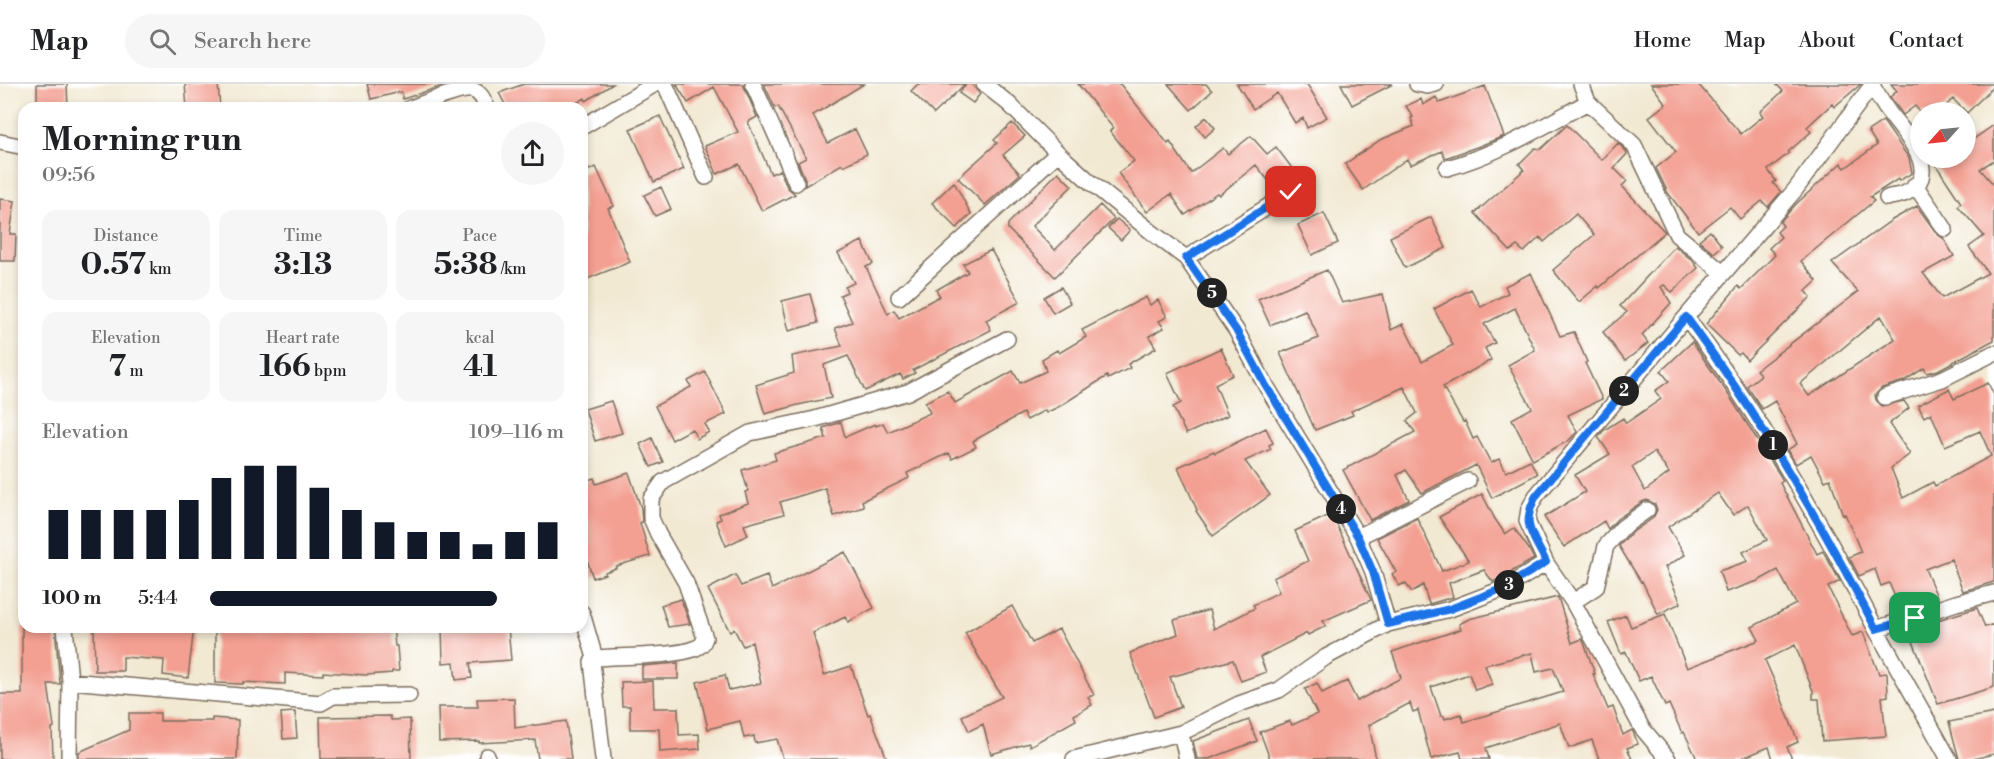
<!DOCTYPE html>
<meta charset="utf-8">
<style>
:root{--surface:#fff;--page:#f6f6f6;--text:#202124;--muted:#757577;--line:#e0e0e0;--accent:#111827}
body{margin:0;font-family:"Libre Bodoni",serif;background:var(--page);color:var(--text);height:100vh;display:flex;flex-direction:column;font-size:22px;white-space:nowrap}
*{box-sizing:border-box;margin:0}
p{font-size:20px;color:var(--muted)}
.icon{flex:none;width:33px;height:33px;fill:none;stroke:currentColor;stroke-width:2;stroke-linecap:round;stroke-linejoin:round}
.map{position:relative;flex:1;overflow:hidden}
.side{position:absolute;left:18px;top:18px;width:570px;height:531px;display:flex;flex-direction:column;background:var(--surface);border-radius:18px;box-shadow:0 3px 9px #0003}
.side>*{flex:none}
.needle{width:39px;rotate:243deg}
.tools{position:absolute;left:1910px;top:18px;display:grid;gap:12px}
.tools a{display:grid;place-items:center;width:66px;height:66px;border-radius:50%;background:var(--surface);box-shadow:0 3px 9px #0003;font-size:30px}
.pin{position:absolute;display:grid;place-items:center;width:51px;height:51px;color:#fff;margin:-26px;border-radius:12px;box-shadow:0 3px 9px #0006}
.km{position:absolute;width:30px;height:30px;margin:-15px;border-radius:50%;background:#222;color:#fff;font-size:16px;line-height:30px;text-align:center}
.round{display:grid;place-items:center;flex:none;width:63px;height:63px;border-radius:32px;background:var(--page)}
.head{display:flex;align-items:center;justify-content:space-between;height:102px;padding:0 24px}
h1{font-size:33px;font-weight:700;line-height:45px}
.stats{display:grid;grid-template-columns:repeat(3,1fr);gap:9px;height:102px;padding:6px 24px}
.stats div{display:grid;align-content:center;border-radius:15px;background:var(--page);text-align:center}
.stats b{font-size:30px;font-weight:700}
.stats small{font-size:16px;font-weight:400}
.stats p{font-size:16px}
.chart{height:168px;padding:12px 24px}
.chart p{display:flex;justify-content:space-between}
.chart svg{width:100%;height:108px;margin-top:6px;stroke:var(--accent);stroke-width:6}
ul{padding:0 24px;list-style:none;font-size:20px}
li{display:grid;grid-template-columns:96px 72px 1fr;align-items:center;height:45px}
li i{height:15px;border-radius:8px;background:var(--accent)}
header{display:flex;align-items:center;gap:36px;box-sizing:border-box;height:84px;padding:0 30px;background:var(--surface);border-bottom:2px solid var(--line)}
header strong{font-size:28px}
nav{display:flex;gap:33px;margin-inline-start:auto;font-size:21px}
.search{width:420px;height:54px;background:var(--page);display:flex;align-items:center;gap:15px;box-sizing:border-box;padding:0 21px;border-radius:33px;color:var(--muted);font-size:22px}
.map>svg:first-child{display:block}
.building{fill:#f39f91;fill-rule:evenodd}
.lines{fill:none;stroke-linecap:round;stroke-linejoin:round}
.minor-casing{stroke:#7b6d5d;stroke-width:18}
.minor{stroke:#fff;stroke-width:15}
.route-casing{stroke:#fff;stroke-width:12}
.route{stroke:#1a73e8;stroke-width:8}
</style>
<header>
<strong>Map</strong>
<div class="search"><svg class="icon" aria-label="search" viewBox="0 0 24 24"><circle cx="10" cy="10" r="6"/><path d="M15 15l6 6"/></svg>Search here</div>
<nav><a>Home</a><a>Map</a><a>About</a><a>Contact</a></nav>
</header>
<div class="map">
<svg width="1994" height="675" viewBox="0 0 1994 675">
<rect width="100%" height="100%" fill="#fff"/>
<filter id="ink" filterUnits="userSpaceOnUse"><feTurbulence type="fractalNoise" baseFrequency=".0167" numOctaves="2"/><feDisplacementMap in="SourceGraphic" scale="12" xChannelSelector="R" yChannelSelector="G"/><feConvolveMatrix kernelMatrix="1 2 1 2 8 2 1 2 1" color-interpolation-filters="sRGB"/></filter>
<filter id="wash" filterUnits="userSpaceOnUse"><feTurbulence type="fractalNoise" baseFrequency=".008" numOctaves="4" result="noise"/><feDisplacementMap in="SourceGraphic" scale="24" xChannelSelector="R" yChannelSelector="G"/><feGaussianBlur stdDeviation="1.35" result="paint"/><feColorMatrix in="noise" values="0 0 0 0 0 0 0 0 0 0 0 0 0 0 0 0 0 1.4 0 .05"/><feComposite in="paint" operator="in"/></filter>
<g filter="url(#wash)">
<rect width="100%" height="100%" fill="#f2e9d3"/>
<g id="blocks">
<path class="building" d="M37 0H67L68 24H37Z
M185 0H218L220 24H187Z
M367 0H442V2L403 15 401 8 371 15Z
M524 0H613L586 17 585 14 567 24H507L499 9Z
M676 0H743L757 33 748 38 771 90 780 86 787 103 795 110 762 127 739 80 717 90 705 62 738 48 714 3 688 19Z
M764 0H864L813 31 828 59 855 45 867 70 843 82 842 80 805 102V95L798 78 806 74 778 22 775 24Z
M918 0H965L934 30 911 7Z
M966 0H971L980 10 973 19 959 9Z
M1078 0H1120L1168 60 1170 58 1191 89 1223 64 1228 70 1251 52 1267 70 1276 63 1292 84 1271 100 1256 81 1219 111 1217 109 1185 131 1171 110 1147 128 1118 89 1134 77 1110 47 1113 44Z
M1168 0H1206L1212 7 1191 26Z
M1237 0H1307L1327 33 1307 44 1303 34 1295 39 1277 9 1253 25Z
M1341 0H1393L1352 21Z
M1651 0H1698L1741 50 1763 32 1760 28 1783 7 1776 0H1861L1834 23 1832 20 1807 43 1811 48 1788 68 1789 69 1768 86 1776 97 1773 99 1781 108 1768 123 1762 117 1740 135 1730 123 1698 148 1668 109 1656 84 1676 68 1649 33 1666 20Z
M1891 0H1994V2L1967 29 1953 15 1939 28H1920L1915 22 1903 31 1890 13 1897 7Z
M1485 2 1504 52 1477 63 1445 74 1442 67 1410 81 1407 75 1363 106 1345 80 1380 56 1414 42 1411 34 1413 33 1406 22 1421 15 1423 21 1436 13 1439 19Z
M660 32 684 85 654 98 630 45Z
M1206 33 1215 44 1205 53 1196 42Z
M1883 37 1909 74 1912 89 1899 97 1898 95 1870 113 1874 117 1801 177 1817 197 1806 207 1811 213 1747 276 1741 269 1738 271 1706 240 1738 202 1741 205 1775 171 1769 164 1781 153 1777 148 1783 142 1780 138 1796 120 1841 79 1845 84 1877 61 1868 47Z
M1012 39 1025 52 1003 71 1020 90 985 121 958 94 997 59 994 56Z
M1567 41 1602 76 1618 59 1626 67 1627 70 1614 84 1627 97 1622 102 1665 148 1599 204 1598 202 1579 218 1553 186 1594 151 1576 130 1544 158 1540 153 1524 168 1517 162 1510 167 1475 129 1524 86 1519 80 1535 64 1541 65Z
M1994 41V76L1980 85 1994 101V256L1938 286 1927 289 1924 284 1904 297 1882 304 1875 311 1876 316 1882 322 1904 317 1909 324 1889 340 1910 370 1891 384 1903 414 1933 398 1935 402 1991 372 1980 347 1945 362 1931 329 1924 333 1918 321 1949 305 1954 315 1988 299 1994 311V498L1963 507 1951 475 1925 485 1938 515 1901 527 1889 499 1881 502 1875 485 1859 492 1849 473 1861 468 1845 430 1843 431 1830 395 1825 397 1811 371 1796 380 1787 366 1797 360 1775 317 1762 325 1747 302 1761 291 1756 286 1858 208 1832 179 1892 136 1917 122 1937 150 1944 155 1954 172 1923 189 1942 214 1988 189 1969 163 1984 152 1958 122 1961 119 1936 81 1946 74H1965V61ZM1881 232 1895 255 1809 312 1800 300Z
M596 83 614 122 608 124 630 178 582 197V89Z
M1058 88 1072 102 1032 142 1055 166 1100 121 1114 135 1055 193 1008 145V140Z
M954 98 971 130 957 144 932 119Z
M661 103 671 125 655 132 644 111Z
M0 115 15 117 10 150H16L15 177H0Z
M1324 129 1338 159 1312 171 1298 141Z
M1431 133 1446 164 1405 184 1390 153Z
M1117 135 1130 146 1121 156 1108 144Z
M1710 147 1722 162 1714 169 1699 156Z
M862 157 873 180 866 183 888 230 894 226 899 234 940 212 936 206 968 188 963 180 991 166 1020 218 986 236 991 246 913 286 915 289 903 295 900 290 865 307 848 272 824 281 831 314 798 321 765 330 756 301 794 289 792 272 842 262 835 244 852 238 840 211 847 208 845 203 854 199 838 169Z
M1675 162 1693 177 1698 184 1672 208 1664 201 1661 203 1671 219 1642 251 1648 259 1625 277 1603 248 1627 228 1620 222Z
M1327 186 1342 219 1383 210 1391 246 1403 240 1422 278 1453 261 1434 225 1471 205 1481 223 1508 209 1505 202 1531 189 1560 252 1574 248 1587 278 1585 279 1602 315 1568 331 1577 348 1568 357 1533 376 1512 335 1532 324 1508 281 1535 266 1515 224 1484 240 1495 259 1485 264 1491 276 1443 303 1463 338 1465 337 1473 355 1477 353 1491 379 1499 375 1506 388 1530 376 1537 390 1492 414 1476 381 1422 409 1406 386 1397 391 1409 416 1370 436 1343 386 1415 348 1407 337 1417 329 1404 303 1351 327 1353 331 1315 346 1280 269 1319 254 1305 226 1270 241 1258 215Z
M1061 203 1070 219 1053 229 1044 213Z
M810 210 818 239 789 247 782 217Z
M1146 213 1150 221 1158 216 1167 233 1159 237 1164 244 1149 252 1156 264 1128 280 1130 284 1108 295 1107 292 1060 322 1046 329 1045 326 1027 336 1023 329 973 357 976 363 952 375 949 369 907 389 909 394 862 417 864 423 834 432 825 404 780 418 784 430 744 441 748 451 726 462 716 437 721 435 719 430 748 419 745 408 748 407 742 386 776 376 774 369 826 354 823 344 841 338 845 353 875 340 876 342 883 339 888 348 930 329 925 318 948 307 955 319 1013 287 1020 299 1046 287 1042 275 1057 266 1059 269 1086 253 1082 246Z
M1692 258 1730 313 1779 390 1783 397 1780 399 1817 470 1823 467 1824 469 1840 497 1828 503 1852 552 1863 548 1879 590 1887 589 1888 612 1882 613 1886 652 1822 657 1819 615H1813V607L1795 561 1765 576 1777 603 1798 658 1787 663 1792 675H1773L1769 663 1740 675H1697L1684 648 1682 649 1669 620 1665 622 1651 592 1639 597 1626 568 1621 570 1608 538 1626 531 1631 543 1665 530 1687 584 1759 556 1752 543 1796 520 1778 486 1758 497 1726 508 1719 487 1748 477 1743 468 1767 456 1748 421 1733 431 1718 409 1668 443 1685 471 1665 483 1681 519 1658 530 1642 497 1641 498 1619 462 1630 450 1653 434 1657 426 1655 420 1647 416 1642 418 1617 435 1608 445 1604 437 1564 463 1544 433 1585 408 1575 391 1610 370 1598 353 1604 346 1623 334 1626 339 1661 315 1655 307 1669 297 1661 287ZM1654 368 1669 389 1645 407 1632 383Z
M1221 264 1233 291 1215 300 1228 331 1186 350 1173 323 1181 319 1167 289Z
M705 288 726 330 705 340 709 348 697 355 692 345 672 356 655 322 691 303 688 297Z
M611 317 622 349 595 357 585 325Z
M1266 344 1273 359 1269 361 1271 365 1245 377 1270 411 1213 452 1196 427 1197 426 1178 383 1214 367 1215 369Z
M652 354 663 378 651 383 640 360Z
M629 389 641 424 642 438 640 439 650 472 616 482V484L605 488V490L593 494 582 461V398L594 394 596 400Z
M1482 410 1495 435 1505 450 1514 444 1528 464 1534 475 1493 498 1484 486 1449 499 1453 513 1429 520 1423 501 1412 508 1405 499 1399 502 1392 490 1396 488 1377 454 1417 434 1442 487 1469 477 1439 433Z
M1332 430 1371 516 1323 537 1326 542 1308 551 1307 549 1260 573 1266 588 1241 597 1233 576 1170 593 1181 623 1154 633 1130 569 1178 550 1174 536 1209 526 1214 545 1255 524 1253 521 1279 508 1273 494 1308 477 1295 447Z
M845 468 874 524 848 538 845 533 813 549 824 591 851 582 868 631 870 630 887 675H783L777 655 755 659 754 652 744 654 740 637 708 645 697 598 725 591 729 606 761 599 752 558 743 562 734 545 730 548 708 505 735 491 741 502 767 492 772 505Z
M1558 513 1572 559 1582 555 1584 559 1595 590H1593L1608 625 1613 623 1623 651 1632 646 1634 650 1638 660 1627 664 1632 675H1599L1592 656 1569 664 1560 639 1486 664 1489 675H1462L1460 668 1431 675 1418 626 1413 628 1410 619 1369 641 1376 675H1270L1260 648 1290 637 1292 641 1317 630 1305 605 1317 599 1322 609 1347 597 1357 617 1401 594 1392 568 1461 545 1459 540 1469 535ZM1532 569 1536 588 1553 584 1563 608 1464 638 1461 630 1445 635 1444 632H1441L1431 603 1469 590 1475 606 1492 600 1485 581Z
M681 515 690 540 668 543 661 521Z
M1012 522 1032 559 1059 545 1094 611 1088 613 1092 621 1074 631 1076 636 1030 662 1029 659 991 670 983 640 969 647 962 632 1002 613 965 549Z
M1977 524 1985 543 1994 540V603L1938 620 1908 545Z
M22 543H55L60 600H48L54 643 52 644 53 675H0V610H22Z
M94 543H194L188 594 163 591 164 576 123 573V587H95Z
M215 543H393L395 562H397L399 587H392V589L366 591 323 588V591L285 589V600L243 598V600L215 599Z
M442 543H508L511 576 470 579 472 594 456 596 454 578 443 579Z
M678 579V595H642V582Z
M653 597 654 624H678L679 651 699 650 700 665 660 668 659 645H630V622H622L621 598Z
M514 614 515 644 566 637 571 675H538L535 656 479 659V657L439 658 438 623H478L477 615Z
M295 628 297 654 283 655 281 629Z
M129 629H160V637H212V634L238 636 237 675H79V668L129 646Z
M1994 629V670L1973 675H1959L1949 638Z
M390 632 391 636 410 635 411 675H321L320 633Z
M1249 636 1257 657 1209 675H1197L1193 657Z"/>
</g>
</g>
<g filter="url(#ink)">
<use href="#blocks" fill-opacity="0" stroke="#7b6d5d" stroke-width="1.5"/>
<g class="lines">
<defs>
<path id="minor" d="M665 0 706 93
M753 0 783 67 796 99
M984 0 1009 20 1058 69 1089 97 1154 150 1186 174 1236 246 1265 300 1358 453 1373 488 1388 540
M1417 0 1427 2 1436 0
M1581 0 1588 18 1634 61 1677 151 1723 189
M1872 2C1878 11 1883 21 1890 30 1905 50 1944 90 1906 109 1900 112 1893 112 1887 114
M410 24C423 20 460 4 472 6 481 8 484 17 487 24
M582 43 655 0
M0 58 24 63
M1447 84C1498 70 1542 43 1588 18
M1915 101 1945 145
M1186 174 1291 108
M899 213 1058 69
M1686 233C1759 330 1820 437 1876 545L1956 519 1994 509
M1885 313 1942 295 1994 269
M1358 453 1468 397
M1573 518 1596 503 1606 462 1623 443 1647 426
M582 529 595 574
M65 543 70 597 69 675
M1876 545 1949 675
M70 597 321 619 333 612 409 611
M1181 649 1187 675
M487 675V672
M603 675 592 578 595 574C619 572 676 573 696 564 701 562 703 560 705 554L686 499 658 450 651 434V415L663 398 750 349 815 335 908 308 1007 255
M1074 675 1181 649 1239 620 1279 606 1326 573 1388 540 1450 525 1505 504 1546 479
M1668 675 1642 644 1573 518 1546 479 1527 437 1529 425 1536 412 1686 233 1795 106 1873 0"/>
</defs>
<use href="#minor" class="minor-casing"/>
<use href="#minor" class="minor"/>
</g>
</g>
<g class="lines" filter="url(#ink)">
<defs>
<path id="route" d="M1291 108 1186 174 1236 246 1265 300 1358 453 1373 488 1388 540 1450 525 1504 504 1546 478C1533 450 1520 442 1536 412L1686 233C1759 331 1820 437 1876 545L1915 534"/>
</defs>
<use href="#route" class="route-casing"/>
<use href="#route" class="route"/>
</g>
</svg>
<div class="tools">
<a><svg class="needle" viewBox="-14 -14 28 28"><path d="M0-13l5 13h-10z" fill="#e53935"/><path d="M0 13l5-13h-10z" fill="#757577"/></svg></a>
</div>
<div class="pin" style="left:1915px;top:534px;background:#1e9e55"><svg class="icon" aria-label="arrive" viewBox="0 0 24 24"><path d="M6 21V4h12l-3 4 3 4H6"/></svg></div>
<div class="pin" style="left:1291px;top:108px;background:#d93025"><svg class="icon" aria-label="check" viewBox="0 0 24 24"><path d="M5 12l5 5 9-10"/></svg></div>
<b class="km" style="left:1773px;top:361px">1</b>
<b class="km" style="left:1624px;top:307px">2</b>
<b class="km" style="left:1509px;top:501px">3</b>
<b class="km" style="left:1341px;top:425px">4</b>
<b class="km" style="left:1212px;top:209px">5</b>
<section class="side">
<div class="head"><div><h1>Morning run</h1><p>09:56</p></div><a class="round"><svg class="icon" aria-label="share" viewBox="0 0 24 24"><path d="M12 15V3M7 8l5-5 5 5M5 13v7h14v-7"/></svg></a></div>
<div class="stats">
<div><p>Distance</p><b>0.57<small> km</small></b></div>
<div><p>Time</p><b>3:13</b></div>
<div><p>Pace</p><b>5:38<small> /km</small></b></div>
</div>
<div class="stats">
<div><p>Elevation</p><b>7<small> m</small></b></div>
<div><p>Heart rate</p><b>166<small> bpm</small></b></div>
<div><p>kcal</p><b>41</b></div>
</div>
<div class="chart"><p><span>Elevation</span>109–116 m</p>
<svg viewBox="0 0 160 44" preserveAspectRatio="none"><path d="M5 44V24M15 44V24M25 44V24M35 44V24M45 44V20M55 44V11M65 44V6M75 44V6M85 44V15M95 44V24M105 44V29M115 44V33M125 44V33M135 44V38M145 44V33M155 44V29"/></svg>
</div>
<ul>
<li><b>100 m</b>5:44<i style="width:81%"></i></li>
</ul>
</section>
</div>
